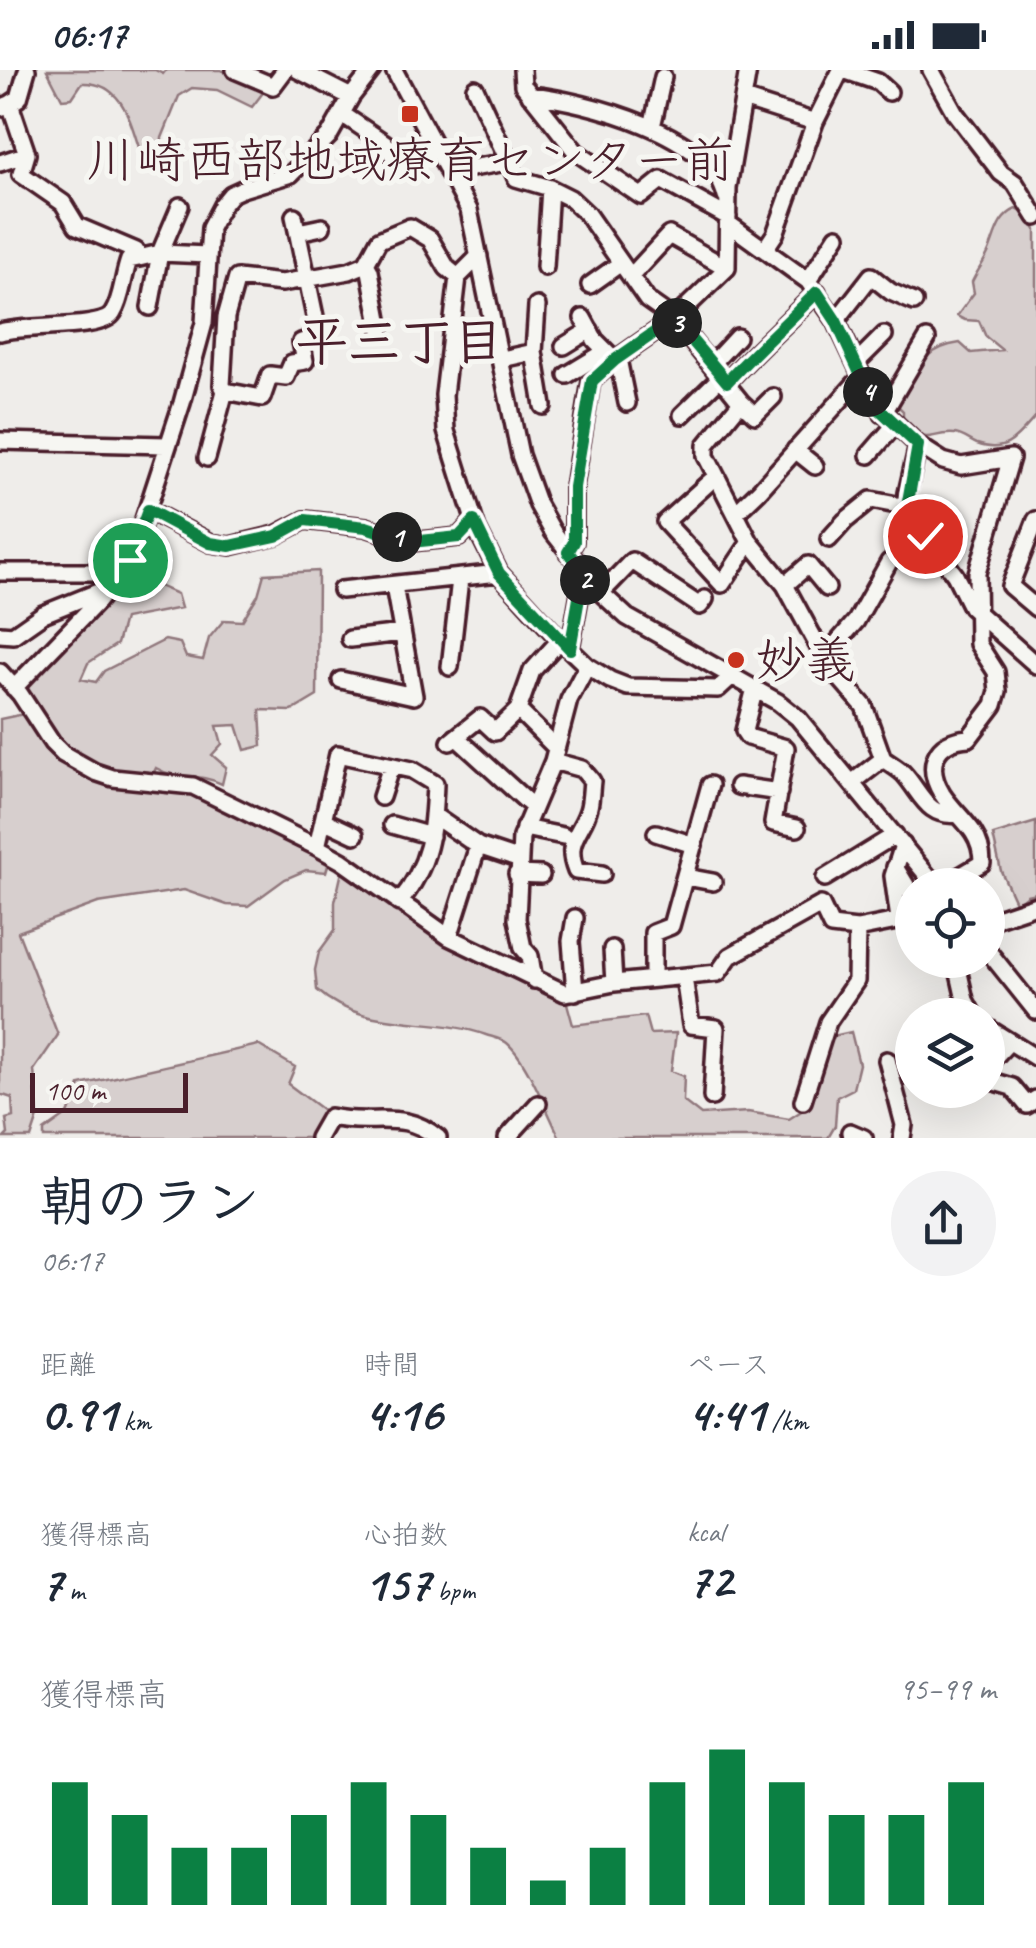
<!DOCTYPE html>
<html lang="ja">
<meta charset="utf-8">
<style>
:root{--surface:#fff;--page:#f2f2f3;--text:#1f2937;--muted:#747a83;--accent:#0b8043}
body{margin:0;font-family:Caveat,"Klee One",sans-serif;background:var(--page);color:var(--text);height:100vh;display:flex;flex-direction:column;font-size:38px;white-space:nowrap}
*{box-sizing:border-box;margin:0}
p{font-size:32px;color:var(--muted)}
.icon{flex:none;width:55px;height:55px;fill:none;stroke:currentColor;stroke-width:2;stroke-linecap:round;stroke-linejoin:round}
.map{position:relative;height:1068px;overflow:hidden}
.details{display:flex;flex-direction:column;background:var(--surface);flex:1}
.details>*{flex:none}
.buttons{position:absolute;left:895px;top:798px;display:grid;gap:20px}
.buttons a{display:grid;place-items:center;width:110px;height:110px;border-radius:50%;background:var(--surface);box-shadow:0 10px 40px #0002;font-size:50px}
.scale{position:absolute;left:30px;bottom:25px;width:158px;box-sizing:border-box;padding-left:10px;border:5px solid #4a1f2b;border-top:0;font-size:28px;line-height:35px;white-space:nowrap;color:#4a1f2b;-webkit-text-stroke:8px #f6f6f2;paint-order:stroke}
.pin{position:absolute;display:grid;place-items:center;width:85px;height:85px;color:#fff;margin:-42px;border:5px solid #fff;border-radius:50%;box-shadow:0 2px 10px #0007}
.km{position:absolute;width:50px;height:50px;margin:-25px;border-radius:50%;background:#222;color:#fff;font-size:28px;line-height:50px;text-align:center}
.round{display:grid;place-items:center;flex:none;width:105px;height:105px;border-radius:52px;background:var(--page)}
.overview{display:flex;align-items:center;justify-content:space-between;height:170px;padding:0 40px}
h1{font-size:55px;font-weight:800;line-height:75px}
.stats{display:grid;grid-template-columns:repeat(3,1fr);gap:15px;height:170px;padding:10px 40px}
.stats div{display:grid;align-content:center}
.stats b{font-size:50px;font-weight:800}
.stats small{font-size:28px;font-weight:400}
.stats p{font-size:28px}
.chart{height:280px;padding:20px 40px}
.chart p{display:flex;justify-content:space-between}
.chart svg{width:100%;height:180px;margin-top:10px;stroke:var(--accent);stroke-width:6}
.status{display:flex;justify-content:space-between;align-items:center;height:70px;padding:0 50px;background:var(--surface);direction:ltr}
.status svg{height:28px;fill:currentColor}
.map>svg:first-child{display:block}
.green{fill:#d7cfce;stroke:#90777c;stroke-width:2.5}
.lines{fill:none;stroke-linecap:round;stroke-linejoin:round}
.minor-casing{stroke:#4a1f2b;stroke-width:22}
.minor{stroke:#f6f6f2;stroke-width:15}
.route-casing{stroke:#fff;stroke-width:20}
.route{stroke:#0b8043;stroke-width:12}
.poi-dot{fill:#c8321e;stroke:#f6f6f2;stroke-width:4}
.labels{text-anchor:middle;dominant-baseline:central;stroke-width:10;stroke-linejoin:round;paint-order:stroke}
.poi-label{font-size:50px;fill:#4a1f2b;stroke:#f6f6f2}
.neighbourhood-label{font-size:52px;font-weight:bold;fill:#4a1f2b;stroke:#f6f6f2}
</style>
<div class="status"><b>06:17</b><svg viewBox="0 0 49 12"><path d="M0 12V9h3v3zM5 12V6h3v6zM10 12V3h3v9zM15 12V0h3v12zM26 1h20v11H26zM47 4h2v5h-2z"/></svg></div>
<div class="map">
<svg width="1036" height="1068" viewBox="0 0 1036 1068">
<rect width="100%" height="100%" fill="#efedea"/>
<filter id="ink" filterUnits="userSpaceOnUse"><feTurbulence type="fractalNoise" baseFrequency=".01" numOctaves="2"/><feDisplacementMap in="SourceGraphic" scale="20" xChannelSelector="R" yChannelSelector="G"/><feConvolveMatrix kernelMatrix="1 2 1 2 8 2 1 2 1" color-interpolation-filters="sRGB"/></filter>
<g filter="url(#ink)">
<path class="green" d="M47 0H155L163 4 166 0H221L265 20 252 37 217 20 192 18 179 26 162 68V78L156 86 142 87C131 55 124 11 82 13L72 28 62 29Z
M1016 139 1028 145 1036 160V346C1018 366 1007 385 977 374 970 371 963 365 955 364 928 362 931 377 903 355V341L895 333C914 303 921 278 960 273L971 283 1002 280 986 267 979 251 965 250 957 246 974 223 972 212C977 201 985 191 989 181 996 164 998 147 1016 139Z
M318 501 317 626 292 641 260 640 262 676 245 680 237 655 217 656 222 674 212 685 226 697 222 714C195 701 182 713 156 698L150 710 239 743 331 785 326 802 306 800 285 809 248 836 227 835 184 820 98 833 18 862 58 965 34 1000 38 1047 31 1068H4L8 1064 6 1049 13 1047 12 1028 0 1024V649L24 644 31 599 111 531 152 513 177 524 181 538 124 549 117 574 88 593 81 609 96 612 104 601 165 570 180 573 186 587 203 590 209 568 224 550 242 551 258 525 264 504Z
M1036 752V823L1027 825 1016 834 1001 801 993 765Z
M343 797 565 926 573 955 645 946 650 964 676 963 671 1001 684 1006 683 1031 701 1045 748 1042 789 1049 806 1038 824 968 851 962 859 994 853 1019 837 1027 835 1056 828 1068H560C548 1044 527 990 507 973 502 969 492 967 486 965 431 945 363 962 317 920L315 900 319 882 335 860V832Z
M258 975 295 997 288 1014 327 1043 312 1068H44V1061L68 1044 80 1015Z"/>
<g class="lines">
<defs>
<path id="minor" d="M235 0 273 16 285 0
M298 0 351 27
M394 0 469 140 520 385 538 435 553 462 601 523 627 547 778 632 798 648 935 815
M522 0 523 15 576 82 641 126 661 110 728 147
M843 0 878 12 889 22
M931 0 955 43 1001 103 1015 113 1036 147
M475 18 516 108 550 118 570 128 587 144 647 230 674 249 741 332 706 375V386L750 472 785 515 829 596 864 636 883 689 853 712
M530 25C586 31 712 63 726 127
M743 29 815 52
M10 34 19 28 27 0
M0 38 10 34 27 84 21 104 63 133 77 156 136 181 139 188 160 183 208 185
M342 44 385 73 398 94 435 78
M652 57 663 7
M0 93 27 84
M448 102 507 92
M729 154 808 211 836 251 875 334 918 375 943 391 961 396 1011 388 977 503 978 574 996 602 998 621 994 635 969 668C934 670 925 696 942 724 951 738 964 749 973 762 979 771 982 782 982 793L945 815
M298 162 322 157
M765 179 775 164 815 52 841 0
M479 186 458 207 444 325 446 361 461 409 477 459 499 503 560 570 587 596 610 610 628 617 718 619 731 607
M366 194 370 201 381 260
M545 197 550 118
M632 205 669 165 727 198
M808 211 837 166
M590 215 621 193
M150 237 160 183 180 136
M583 248 595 270 615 290
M836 251 871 206 891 222 914 232
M0 262C25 254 103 261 113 243 122 229 123 206 129 190L139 188
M564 276 590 260
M534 282 543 336
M502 289 534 282 537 236
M618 289 627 333
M856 293 884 265
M712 294 737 267
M567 305 605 282
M727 312C756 280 787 253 817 222
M225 321 262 328 270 305 286 307 292 293 305 291 301 272 319 266 294 146
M741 332 755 345 773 327
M883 344 927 269
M682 345 722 306
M0 371 166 375
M918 375 907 423 908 443 955 505 971 537 1036 595
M795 380 815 396
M869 385 894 356
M207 388 225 321 222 315 226 247 237 208 282 213 349 201 366 194 379 170 410 157 430 169 447 198 458 207
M714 408 665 452 722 514 750 472
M148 440 211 473 230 476 276 465 305 450 366 457 411 472 459 467 474 451
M736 443 759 421 861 307
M1036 450 1010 516 1036 538
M829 469 845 451 871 430 907 437
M568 482 574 472V417L591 311 615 290 674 249 727 198 728 118 748 0
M0 502H112L118 506
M785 515 808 495 827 518
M341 520 499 503
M601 523 632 491 700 536 705 529
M0 564 13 565 43 544 103 520
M350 569 402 563
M570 579 581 517 587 506
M824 588 856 551 889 492
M450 597 460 509
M0 602 20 624 52 673 63 684 95 702 113 708 193 716 317 777 342 791 449 867 565 923 614 913 718 903 730 886 821 835 831 856 857 859 912 848
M341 610 414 626 394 516
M14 618 97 532 131 489 182 333 204 253 210 158 222 135 231 124 242 119 291 104 329 66 351 27 372 0
M755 618 744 661 748 667 786 678 773 753 797 758
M456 667 533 737
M450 672 480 648 495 662 518 640
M556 678 518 640 532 601 560 570
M883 689C889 693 897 698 903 703 921 722 926 748 958 744
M553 691 582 699 592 711C591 719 591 729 589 737 584 761 563 769 576 801L602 804
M738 716 779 722
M381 727 391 696
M433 745 478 776 517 789
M323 750 355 765
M392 755 431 766
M524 758 563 766
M656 763 694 775
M317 777 338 684 412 700 435 714C433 763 431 793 399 833
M895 797 912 825
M517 804 541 805
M686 807 713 812
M825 808 895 765
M575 848 571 871 575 922
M899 849 893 806 903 775
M988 851 1036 835
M449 867 478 776
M612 879 614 913
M988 881 1036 941
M956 890 965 930 973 945
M684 907 691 955 716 958 712 1027
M653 908V863L671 856 710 715
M534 910 530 886 523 878 517 849 521 767 553 691 569 630 587 596
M988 958 1036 988
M887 990 904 1055 902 1068
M991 991 1008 973
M988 1010 1012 1017 1027 1035 1036 1029
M803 1031 828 952 856 911 857 859
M850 1062 864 1068
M318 1068 330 1047C373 1057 402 1038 438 1068
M507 1068 538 1034"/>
</defs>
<use href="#minor" class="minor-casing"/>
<use href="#minor" class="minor"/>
</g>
</g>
<g class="lines" filter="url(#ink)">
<defs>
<path id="route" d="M130 490 148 440 210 473 230 476 276 466 305 450 366 457 411 472 459 467 474 451 499 503 570 579 581 517 587 506 568 482 574 472V417L592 311 615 290 674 249 727 312C756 280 787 253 817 222L836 251 874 334 918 375 907 437 925 466"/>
</defs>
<use href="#route" class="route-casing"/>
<use href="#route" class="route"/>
</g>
<g class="poi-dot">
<rect x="400" y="34" width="20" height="20" rx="5"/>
<circle cx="736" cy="590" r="10"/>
</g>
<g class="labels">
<g class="poi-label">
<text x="410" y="90">川崎西部地域療育センター前</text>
<text x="756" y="590" text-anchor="start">妙義</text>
</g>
<g class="neighbourhood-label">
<text x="400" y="272">平三丁目</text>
</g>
</g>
</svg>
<div class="buttons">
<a><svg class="icon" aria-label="locate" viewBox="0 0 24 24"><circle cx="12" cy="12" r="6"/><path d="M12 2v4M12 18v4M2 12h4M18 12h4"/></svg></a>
<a><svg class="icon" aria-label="layers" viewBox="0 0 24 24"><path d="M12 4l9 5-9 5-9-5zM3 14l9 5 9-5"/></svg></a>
</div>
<div class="scale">100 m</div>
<div class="pin" style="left:130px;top:490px;background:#1e9e55"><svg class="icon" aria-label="arrive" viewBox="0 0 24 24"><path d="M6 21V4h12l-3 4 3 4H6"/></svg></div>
<div class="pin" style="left:925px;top:466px;background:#d93025"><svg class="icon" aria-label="check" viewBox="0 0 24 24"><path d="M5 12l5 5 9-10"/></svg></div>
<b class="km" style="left:397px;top:467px">1</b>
<b class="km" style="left:585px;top:510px">2</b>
<b class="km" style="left:677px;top:253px">3</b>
<b class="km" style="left:868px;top:322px">4</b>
</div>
<section class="details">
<div class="overview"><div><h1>朝のラン</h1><p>06:17</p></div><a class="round"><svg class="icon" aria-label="share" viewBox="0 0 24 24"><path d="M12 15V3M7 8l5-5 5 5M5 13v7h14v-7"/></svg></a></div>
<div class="stats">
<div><p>距離</p><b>0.91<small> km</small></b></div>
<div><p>時間</p><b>4:16</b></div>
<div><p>ペース</p><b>4:41<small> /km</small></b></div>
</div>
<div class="stats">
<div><p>獲得標高</p><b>7<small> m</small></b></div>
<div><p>心拍数</p><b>157<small> bpm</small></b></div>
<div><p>kcal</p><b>72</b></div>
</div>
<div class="chart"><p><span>獲得標高</span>95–99 m</p>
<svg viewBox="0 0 160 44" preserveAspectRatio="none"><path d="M5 44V14M15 44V22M25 44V30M35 44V30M45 44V22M55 44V14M65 44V22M75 44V30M85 44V38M95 44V30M105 44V14M115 44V6M125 44V14M135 44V22M145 44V22M155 44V14"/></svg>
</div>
</section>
